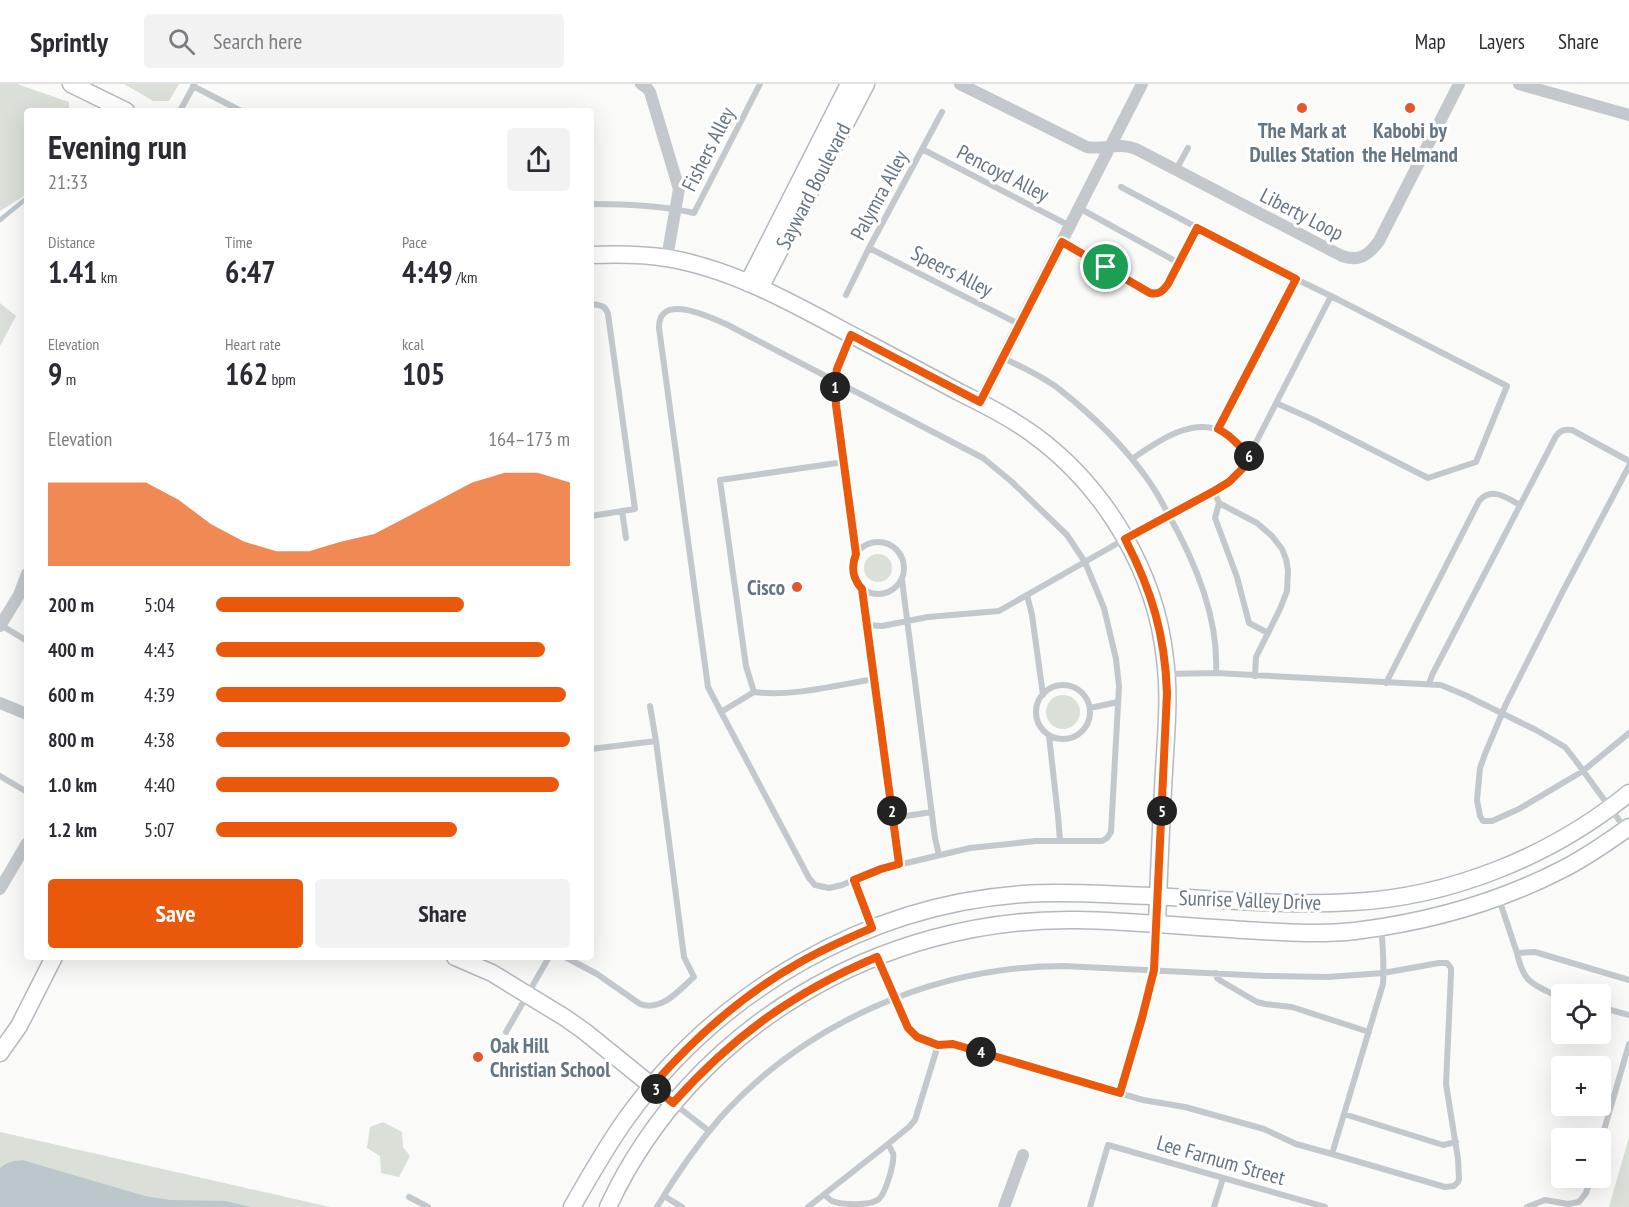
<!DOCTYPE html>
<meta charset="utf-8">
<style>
:root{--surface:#fff;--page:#f2f2f3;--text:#2b2b33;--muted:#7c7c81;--line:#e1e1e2;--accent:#ea580c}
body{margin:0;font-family:"PT Sans Narrow",sans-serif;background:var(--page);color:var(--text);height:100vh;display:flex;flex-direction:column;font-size:22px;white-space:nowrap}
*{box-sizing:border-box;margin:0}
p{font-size:20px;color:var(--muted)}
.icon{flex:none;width:33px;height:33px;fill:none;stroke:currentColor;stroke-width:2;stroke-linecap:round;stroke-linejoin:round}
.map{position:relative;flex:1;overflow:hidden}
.sheet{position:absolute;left:24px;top:24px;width:570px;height:852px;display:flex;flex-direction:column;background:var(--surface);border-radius:6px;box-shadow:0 6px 24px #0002}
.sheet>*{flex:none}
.fabs{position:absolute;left:1551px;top:900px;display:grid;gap:12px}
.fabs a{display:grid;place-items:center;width:60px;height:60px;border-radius:6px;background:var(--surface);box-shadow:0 6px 24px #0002;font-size:30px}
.pin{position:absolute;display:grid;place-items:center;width:51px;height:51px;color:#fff;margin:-26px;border:3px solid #fff;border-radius:50%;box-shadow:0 2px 6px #0007}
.km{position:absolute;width:30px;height:30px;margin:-15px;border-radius:50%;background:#222;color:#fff;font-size:16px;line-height:30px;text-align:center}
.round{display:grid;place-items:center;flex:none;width:63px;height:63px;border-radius:6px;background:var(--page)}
.head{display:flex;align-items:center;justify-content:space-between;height:102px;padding:0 24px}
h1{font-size:33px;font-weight:700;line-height:45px}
.figures{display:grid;grid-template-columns:repeat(3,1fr);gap:9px;height:102px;padding:6px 24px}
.figures div{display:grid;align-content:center}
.figures b{font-size:30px;font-weight:700}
.figures small{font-size:16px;font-weight:400}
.figures p{font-size:16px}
.chart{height:168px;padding:12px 24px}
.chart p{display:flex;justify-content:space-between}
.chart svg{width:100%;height:108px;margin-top:6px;fill:var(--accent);opacity:.7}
.primary-button{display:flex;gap:12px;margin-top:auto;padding:12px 24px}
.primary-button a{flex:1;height:69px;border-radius:6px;background:var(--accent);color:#fff;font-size:24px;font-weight:700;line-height:69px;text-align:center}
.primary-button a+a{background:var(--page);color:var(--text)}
ul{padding:0 24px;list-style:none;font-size:20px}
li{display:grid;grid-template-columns:96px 72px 1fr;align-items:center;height:45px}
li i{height:15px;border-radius:8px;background:var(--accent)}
header{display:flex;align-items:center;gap:36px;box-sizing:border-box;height:84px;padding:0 30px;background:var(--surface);border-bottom:2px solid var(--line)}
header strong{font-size:28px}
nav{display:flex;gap:33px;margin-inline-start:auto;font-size:21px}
.search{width:420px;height:54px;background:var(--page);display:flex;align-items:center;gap:15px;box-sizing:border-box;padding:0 21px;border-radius:6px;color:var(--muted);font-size:22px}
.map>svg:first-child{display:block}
.green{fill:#dadfd7}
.water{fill:#bbc7cb}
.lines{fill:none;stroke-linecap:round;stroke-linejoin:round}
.stream{stroke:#bbc7cb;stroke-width:4.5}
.secondary-casing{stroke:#b3babf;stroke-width:19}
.lane{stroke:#c3c8cc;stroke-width:6}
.street{stroke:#c3c8cc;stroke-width:12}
.secondary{stroke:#fff;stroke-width:16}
.route-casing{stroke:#fff;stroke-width:12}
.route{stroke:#ea580c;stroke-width:8}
.poi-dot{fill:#e4572e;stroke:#fff;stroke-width:2}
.labels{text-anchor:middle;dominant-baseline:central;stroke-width:6;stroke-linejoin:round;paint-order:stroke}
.poi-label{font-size:21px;font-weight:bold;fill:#657683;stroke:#fff}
.street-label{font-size:21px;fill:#657683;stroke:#fff}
</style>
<header>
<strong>Sprintly</strong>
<div class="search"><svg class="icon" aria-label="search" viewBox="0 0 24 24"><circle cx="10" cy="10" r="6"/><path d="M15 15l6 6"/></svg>Search here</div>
<nav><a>Map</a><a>Layers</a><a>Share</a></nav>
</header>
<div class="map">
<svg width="1629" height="1123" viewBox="0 0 1629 1123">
<rect width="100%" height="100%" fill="#fafaf8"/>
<path class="green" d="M0 0H17L69 18V27H27V110L0 127Z
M124 0H179L169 17H153Z
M0 219 16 232 0 262Z
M864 484a14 14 0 1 1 28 0a14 14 0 1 1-28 0Z
M1046 628a17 17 0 1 1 34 0a17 17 0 1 1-34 0Z
M383 1038 402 1048 403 1063 410 1072 399 1093 381 1089 380 1072 367 1064 370 1043Z
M0 1048 330 1123H0Z
M1629 1053V1123H1609Z"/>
<path class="water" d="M22 1076 145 1112 170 1116 225 1117 251 1123H0V1084C7 1078 13 1077 22 1076Z"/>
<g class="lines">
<path class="stream" d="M0 136 27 114"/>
<defs>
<path id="secondary" d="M71 0 126 27
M591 171C617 170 642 170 667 174 740 186 805 227 869 260 899 276 929 292 959 308 985 321 1011 334 1034 351 1105 403 1156 488 1165 575 1170 612 1166 650 1164 687 1161 738 1159 789 1157 840
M748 199 849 0
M760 204 866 0
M455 873 492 889 564 933 584 947 673 1019
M0 969 19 942 54 873
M572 1123C589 1093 606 1063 626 1035 717 908 867 820 1024 810 1067 807 1109 811 1152 812 1218 815 1285 822 1352 818 1451 813 1552 772 1629 709
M608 1123C691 944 880 833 1077 836 1133 837 1189 843 1245 846 1281 848 1319 851 1355 847 1428 838 1500 818 1565 784 1588 772 1608 758 1629 743"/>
</defs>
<use href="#secondary" class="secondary-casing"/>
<path class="lane" d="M193 2 241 27
M180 27 194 1
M922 65 1070 142
M1176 86 1188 64
M1121 103 1273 184 1331 212
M591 120C625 120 660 121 694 129L760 0
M1079 124 1179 179
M1062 158 1150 209C1159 210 1163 207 1168 200L1197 144
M869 164 1019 240
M846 211 869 164 942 28
M591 220C600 221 605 221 608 230L635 425 591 432
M850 253 837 285 835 297 836 320 856 470
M1003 274C1022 283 1042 292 1059 305 1091 330 1122 360 1146 393 1154 404 1161 416 1167 428 1194 475 1219 534 1216 589
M1218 345 1296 195
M1250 370 1331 212 1507 302 1476 378 1428 394 1312 335 1276 319
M844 378 720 396 746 582 754 608C793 613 836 601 875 595
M1629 382 1563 507 1506 620 1485 670 1480 684 1477 716 1480 732 1483 737H1492L1519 725 1583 687 1629 649
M1214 407 1219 419 1257 439 1272 452 1282 465 1286 475 1288 486 1287 507 1280 525 1256 573 1255 592
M1219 419 1215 434 1237 493 1249 539 1268 549
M622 427 626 454
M852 484a26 26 0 1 1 52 0a26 26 0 1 1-52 0Z
M902 496 935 754 939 771
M862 505 899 780
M1027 511 1032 531 1043 611
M1 541 27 557
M867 541 882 542 928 533 999 527 1125 455 1214 407 1236 391 1243 384 1250 370C1241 364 1236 354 1226 349 1194 331 1158 357 1132 375
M1168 590 1216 589 1441 601 1467 612 1536 646 1565 663 1576 677 1624 743
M1386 599 1479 417C1492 402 1507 414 1520 421
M1429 600 1432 591 1556 352C1561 346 1564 345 1572 346L1629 377
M1036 628a27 27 0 1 1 54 0a27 27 0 1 1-54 0Z
M1090 624 1118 618
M721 628 708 603 659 244C658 208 709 233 726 240L983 374 1012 398 1067 451 1085 478 1104 524 1116 575 1119 602 1111 748 1107 754 1102 757H1036L970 764 881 785 842 801 829 804 815 801 809 794 721 628 754 608
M1049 652 1058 732 1060 756
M591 665 656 657
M0 692 27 708
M893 734 932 728
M854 796 872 844
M1499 815 1517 869 1535 868 1629 896
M1517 869C1523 897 1531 900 1555 911
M565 873 597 890 640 920C662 928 679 906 694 893L684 873 656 657 650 622
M878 876C885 892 904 944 917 952 928 960 940 961 953 960L1143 1016 1185 1023 1264 1045 1296 1060 1332 1070
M1216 889 1217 894 1221 897 1257 918 1265 920 1292 923 1369 948
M1600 923 1629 931
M506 948 549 873
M1120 1009 1152 898 1157 840
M677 1022 709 1047
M1344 1030 1443 1061 1456 1058
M1600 1060 1629 960
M825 1111C827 1113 830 1116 832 1117 842 1121 871 1122 879 1115 886 1108 895 1078 893 1069 892 1068 889 1061 888 1060
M664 1112 682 1123
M409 1113 428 1123
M657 1123C676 1091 696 1062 720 1034 806 938 936 882 1064 882L1266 892 1328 893 1383 889 1439 879H1447L1451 884V890L1446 1000 1458 1075 1459 1095 1458 1098 1454 1102 1445 1103 1332 1070 1383 900C1384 881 1383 862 1381 843
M808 1123 888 1060 909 1043 915 1036 938 961
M1090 1123 1108 1061 1325 1123
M1214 1123 1223 1094
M1527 1123 1545 1116 1568 1120 1579 1118 1586 1109 1591 1094"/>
<path class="street" d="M641 0 647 4 650 8 679 105 667 174
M960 0 1087 63C1103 66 1119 58 1136 65L1342 172C1359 178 1369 171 1379 157L1459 0
M1519 0 1629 31
M980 318 1142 0
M0 542 19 511 27 490
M0 619 27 630
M0 805 27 759
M1004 1123 1023 1071"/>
<use href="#secondary" class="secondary"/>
</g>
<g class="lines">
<defs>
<path id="route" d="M1197 144 1296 195 1218 345C1234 353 1237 362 1250 370L1243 384 1229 398 1214 407 1125 455C1152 507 1165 551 1167 609L1154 886 1142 934 1120 1009 953 960 938 961 917 953 908 944 877 873C794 908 733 952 673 1019L652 1002C694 954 741 912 797 880 821 866 846 855 872 844L854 796 881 785 899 780 862 505C852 494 851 483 856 470L836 321 835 297 837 285 851 251 980 318 1062 158 1150 209C1159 211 1163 207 1168 200Z"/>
</defs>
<use href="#route" class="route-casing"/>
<use href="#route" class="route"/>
</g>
<g class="poi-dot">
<circle cx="1302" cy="24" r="6"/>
<circle cx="1410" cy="24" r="6"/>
<circle cx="797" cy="503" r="6"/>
<circle cx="478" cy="973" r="6"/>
</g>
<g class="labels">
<g class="poi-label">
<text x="1302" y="46">The Mark at<tspan x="1302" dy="24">Dulles Station</tspan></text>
<text x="1410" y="46">Kabobi by<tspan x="1410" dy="24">the Helmand</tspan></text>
<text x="785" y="503" text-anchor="end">Cisco</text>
<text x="490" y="961" text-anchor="start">Oak Hill<tspan x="490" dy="24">Christian School</tspan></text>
</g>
<g class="street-label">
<text transform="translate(708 65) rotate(-63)">Fishers Alley</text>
<text transform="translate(1003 89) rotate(27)">Pencoyd Alley</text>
<text transform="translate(813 102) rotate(-63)">Sayward Boulevard</text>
<text transform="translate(879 111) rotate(-62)">Palymra Alley</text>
<text transform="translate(1302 130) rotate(27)">Liberty Loop</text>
<text transform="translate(952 187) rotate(27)">Speers Alley</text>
<text transform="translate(1250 816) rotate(2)">Sunrise Valley Drive</text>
<text transform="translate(1221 1076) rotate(16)">Lee Farnum Street</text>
</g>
</g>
</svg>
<div class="fabs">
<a><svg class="icon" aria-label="locate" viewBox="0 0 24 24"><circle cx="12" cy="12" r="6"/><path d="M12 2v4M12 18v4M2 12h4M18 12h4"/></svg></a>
<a>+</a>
<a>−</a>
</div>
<div class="pin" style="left:1106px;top:183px;background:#1e9e55"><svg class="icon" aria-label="arrive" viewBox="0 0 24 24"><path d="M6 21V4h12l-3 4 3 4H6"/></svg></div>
<b class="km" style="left:835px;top:303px">1</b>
<b class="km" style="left:892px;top:727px">2</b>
<b class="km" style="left:656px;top:1005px">3</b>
<b class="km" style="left:981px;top:968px">4</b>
<b class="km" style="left:1162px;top:727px">5</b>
<b class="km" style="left:1249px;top:372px">6</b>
<section class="sheet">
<div class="head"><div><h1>Evening run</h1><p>21:33</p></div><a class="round"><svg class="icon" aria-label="share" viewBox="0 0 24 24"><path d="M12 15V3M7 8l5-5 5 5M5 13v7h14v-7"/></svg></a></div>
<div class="figures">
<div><p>Distance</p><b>1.41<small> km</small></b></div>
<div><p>Time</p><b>6:47</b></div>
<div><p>Pace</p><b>4:49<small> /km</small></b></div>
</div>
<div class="figures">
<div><p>Elevation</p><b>9<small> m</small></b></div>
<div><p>Heart rate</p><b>162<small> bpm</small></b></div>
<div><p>kcal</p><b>105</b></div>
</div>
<div class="chart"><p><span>Elevation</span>164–173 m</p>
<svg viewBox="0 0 160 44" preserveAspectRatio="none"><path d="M0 44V10L10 10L20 10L30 10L40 17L50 27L60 34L70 38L80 38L90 34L100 31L110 24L120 17L130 10L140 6L150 6L160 10V44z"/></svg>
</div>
<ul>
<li><b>200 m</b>5:04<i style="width:70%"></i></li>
<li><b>400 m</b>4:43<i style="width:93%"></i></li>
<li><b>600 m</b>4:39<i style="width:99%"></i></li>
<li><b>800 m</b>4:38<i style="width:100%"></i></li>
<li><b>1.0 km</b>4:40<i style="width:97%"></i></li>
<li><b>1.2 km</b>5:07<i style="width:68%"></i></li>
</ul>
<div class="primary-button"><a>Save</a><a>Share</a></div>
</section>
</div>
